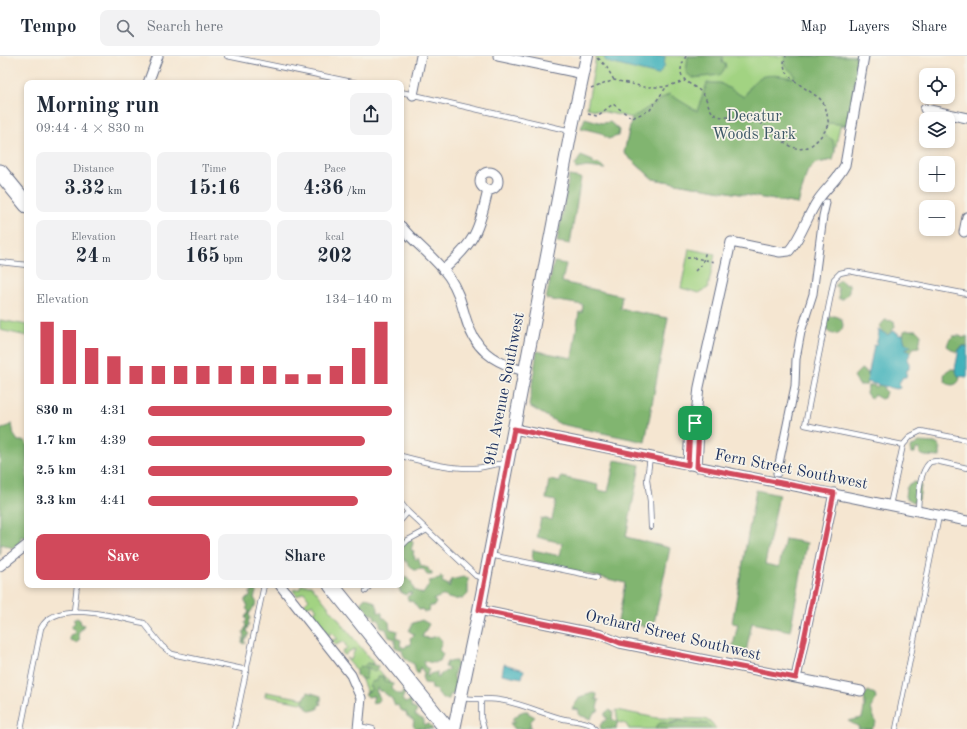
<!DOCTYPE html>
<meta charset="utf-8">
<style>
:root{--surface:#fff;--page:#f2f2f3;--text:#1f2937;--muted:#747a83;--line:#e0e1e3;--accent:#d1495b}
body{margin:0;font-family:"Old Standard TT",serif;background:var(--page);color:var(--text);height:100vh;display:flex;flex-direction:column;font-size:15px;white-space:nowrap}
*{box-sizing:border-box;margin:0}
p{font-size:13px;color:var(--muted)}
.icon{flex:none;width:22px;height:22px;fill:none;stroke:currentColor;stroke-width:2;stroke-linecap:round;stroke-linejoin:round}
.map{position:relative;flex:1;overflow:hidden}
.side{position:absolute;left:24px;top:24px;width:380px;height:508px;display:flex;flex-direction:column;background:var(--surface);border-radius:8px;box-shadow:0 2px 6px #0003}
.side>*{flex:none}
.controls{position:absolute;left:919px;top:12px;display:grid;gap:8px}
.controls a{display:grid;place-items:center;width:36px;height:36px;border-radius:8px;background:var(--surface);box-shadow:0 2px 6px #0003;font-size:20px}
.pin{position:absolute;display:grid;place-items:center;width:34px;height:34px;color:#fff;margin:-17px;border-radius:8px;box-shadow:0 2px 6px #0006}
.round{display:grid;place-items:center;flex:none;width:42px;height:42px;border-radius:8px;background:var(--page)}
.headline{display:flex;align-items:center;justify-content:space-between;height:68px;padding:0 12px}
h1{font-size:22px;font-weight:600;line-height:30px}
.metrics{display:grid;grid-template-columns:repeat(3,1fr);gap:6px;height:68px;padding:4px 12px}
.metrics div{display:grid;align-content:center;border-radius:8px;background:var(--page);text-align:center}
.metrics b{font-size:20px;font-weight:600}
.metrics small{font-size:11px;font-weight:400}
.metrics p{font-size:11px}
.chart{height:112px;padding:8px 12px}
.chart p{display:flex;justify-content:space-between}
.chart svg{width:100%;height:72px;margin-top:4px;stroke:var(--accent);stroke-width:6}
.cta{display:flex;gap:8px;margin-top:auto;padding:8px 12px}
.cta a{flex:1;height:46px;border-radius:8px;background:var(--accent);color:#fff;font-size:16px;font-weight:600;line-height:46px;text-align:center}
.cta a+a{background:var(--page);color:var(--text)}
ul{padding:0 12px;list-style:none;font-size:13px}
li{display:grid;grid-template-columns:64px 48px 1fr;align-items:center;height:30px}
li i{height:10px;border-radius:5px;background:var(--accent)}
header{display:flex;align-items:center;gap:24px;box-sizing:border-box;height:56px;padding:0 20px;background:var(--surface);border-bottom:1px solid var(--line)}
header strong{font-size:19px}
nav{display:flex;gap:22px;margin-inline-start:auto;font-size:14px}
.search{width:280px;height:36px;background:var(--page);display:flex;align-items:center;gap:10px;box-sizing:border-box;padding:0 14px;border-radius:8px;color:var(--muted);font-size:15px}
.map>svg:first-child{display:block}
.green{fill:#a2d382;stroke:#5e8170}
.forest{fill:#81b570;stroke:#4e7267}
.water{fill:#42b2bb;stroke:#2e708c}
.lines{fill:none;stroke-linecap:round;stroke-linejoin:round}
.service-casing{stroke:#676f86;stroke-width:6}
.pedestrian-casing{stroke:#676f86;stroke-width:9}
.minor-casing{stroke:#676f86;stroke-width:11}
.tertiary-casing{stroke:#676f86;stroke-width:14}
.primary-casing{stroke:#676f86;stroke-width:17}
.path{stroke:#676f86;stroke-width:1.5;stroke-dasharray:3 3;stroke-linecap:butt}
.service{stroke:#fff;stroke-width:4.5}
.pedestrian{stroke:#fff;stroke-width:7}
.minor{stroke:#fff;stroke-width:9}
.tertiary{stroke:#fff;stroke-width:12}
.primary{stroke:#fff;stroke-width:15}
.route-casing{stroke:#fff;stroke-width:8}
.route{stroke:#d1495b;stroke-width:5}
.labels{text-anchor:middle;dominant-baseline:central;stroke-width:3.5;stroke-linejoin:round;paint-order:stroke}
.park-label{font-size:16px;fill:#3d5867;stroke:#f7f3e8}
.street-label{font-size:16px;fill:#1b2f5e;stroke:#f7f3e8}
</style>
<header>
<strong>Tempo</strong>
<div class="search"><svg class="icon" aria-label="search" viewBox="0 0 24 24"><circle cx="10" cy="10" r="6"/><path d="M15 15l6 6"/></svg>Search here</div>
<nav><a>Map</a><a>Layers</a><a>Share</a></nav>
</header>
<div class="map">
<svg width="967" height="673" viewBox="0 0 967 673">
<rect width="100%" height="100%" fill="#f7f3e8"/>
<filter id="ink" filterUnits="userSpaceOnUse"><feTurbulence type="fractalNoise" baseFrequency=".025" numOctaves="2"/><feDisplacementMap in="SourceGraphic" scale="8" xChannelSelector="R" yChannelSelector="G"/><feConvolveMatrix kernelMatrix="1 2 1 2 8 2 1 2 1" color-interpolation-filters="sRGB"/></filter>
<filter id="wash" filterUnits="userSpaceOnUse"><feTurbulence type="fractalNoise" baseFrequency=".012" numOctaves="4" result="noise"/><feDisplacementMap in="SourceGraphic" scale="16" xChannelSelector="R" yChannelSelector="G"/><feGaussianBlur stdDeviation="0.9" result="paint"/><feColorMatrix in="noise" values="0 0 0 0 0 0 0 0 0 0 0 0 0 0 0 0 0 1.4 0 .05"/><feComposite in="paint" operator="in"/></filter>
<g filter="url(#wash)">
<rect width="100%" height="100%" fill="#f5e6d1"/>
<path class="green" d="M596 0H860L848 69 840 70 833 104 816 107 807 116 798 148 653 123 624 97 632 62 587 52Z
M689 193 715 198 708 232 699 237 681 232Z
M0 264 27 269V280L0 274Z
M301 529H311L374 608 367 607 363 611 360 610 356 614 346 602 351 604 355 593 347 596 345 600 342 596 347 592 344 586H342L336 589 331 584 338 583 331 576 329 580 311 557 317 554 313 548 306 551 304 548 309 543 304 536 297 540 293 534 300 533Z
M368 611 370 615 378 613 390 627 376 626 373 633 367 636 360 620 362 623 366 617 365 612Z
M266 636 305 643 301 647 265 640Z
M616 654 657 662 705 663 712 667 716 673H712L708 668 679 665 656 670V673H629L626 668 618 666Z"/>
<path class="forest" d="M688 0H723L722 7H725L726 11 720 19 693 22 686 17Z
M785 0H858L848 69 828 67 823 78 833 84 835 96 833 104 816 107 807 116 798 148 653 123 624 97 632 62 669 38 697 55 707 27H720L744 41C747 37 749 31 753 27 763 15 780 20 793 22L795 19 784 9Z
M585 62 602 67 610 66 619 74 618 80 608 83 601 77 581 72Z
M581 100 593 105V108H599L606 113 587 111 576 113 575 109Z
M569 120 581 122 570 188 557 186Z
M554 206 566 208 562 226 622 240 620 253 668 262 645 386 560 368 529 350 537 295 572 302 579 256 582 257 583 249 546 243Z
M840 224 846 229 849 228C850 236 848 239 843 243H839L838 232 835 230 836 227Z
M825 269a9 9 0 1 1 18 0a9 9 0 1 1-18 0Z
M885 264 894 265 895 271 888 279 884 278 879 271Z
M907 274H917L921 278 919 291 913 292 911 296 905 294 906 292 911 290 905 287 903 283 904 275Z
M953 280H960L963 282 967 280V292L964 289 956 296 947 290 949 284Z
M944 321a8 8 0 1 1 16 0a8 8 0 1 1-16 0Z
M861 313 868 317 867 329H859L854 320Z
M881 328 886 336 884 342 881 343 874 339 872 342 869 341 866 337 868 330 874 329 875 332Z
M12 368 14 379 18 385H25L27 388V482L21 480 20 486 13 492 1 488 0 499V374Z
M919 386 935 387 940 390V401L925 400 920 398 919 393H916L915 397H911L910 392Z
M615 404 640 409 626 481 670 492 653 572 618 565 625 527 532 505 533 494 560 500 562 487 537 481 541 462 552 464 556 445 546 443 549 424 560 426 561 421 598 429 597 434 608 436Z
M915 426 921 430 919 444 913 446 905 441 906 433 909 428Z
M756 434 779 439 765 508 779 511 785 483 807 487 790 575 752 567 746 596 732 594 738 568 732 567Z
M404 482 412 484 413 487 411 494 414 495 413 498 416 504 418 502 421 510 428 512 429 515 432 516V519H427L423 513 414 514 401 500V484Z
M441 520 443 522 442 526 447 528 449 532 451 524 463 521 468 522V538L463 543C459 542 457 544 453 543 442 542 448 536 433 544L436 546 434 550H430L429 556H424L422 553 419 554 413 546 408 544 407 541 412 537 408 536 406 539 399 535 401 534 398 532 401 529V522L403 525 405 521 411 525 414 534 423 538 429 529V525L440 523Z
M256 529 257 533 254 542 257 547 249 558 250 562 248 566 249 568 246 575 249 578 244 584 245 587 243 588 242 586 244 579 243 576 246 571 245 566 247 564 245 561 249 556 246 552 248 550 245 546V543L250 541V536L253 535 251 531Z
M365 541C373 544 379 548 378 556L382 557V562H385L389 566 390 573 398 575 396 582 401 584 400 590 405 592 407 589H411L410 582 415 579 409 575 413 567 422 564 429 568 422 581 430 582 438 580 442 585 439 594 443 598 440 605 434 607 424 605V610L429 613 426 622 430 618 437 616V621L439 622 440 619 449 613 445 611 447 606 456 605 457 609C453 619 453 619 457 630L454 638 450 639 449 643H443L436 634 432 633 431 628 424 627 422 620 425 618 420 611 418 618 416 616 414 608C407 605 403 601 402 594L395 591V583L389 581 386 573 381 572 379 564 375 563 374 559 367 557 366 552H363L361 547Z
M77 562 80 564 81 568 84 569 78 578 80 584 76 587 70 584V579L75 577 74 573 71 572 75 566 73 564Z
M367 607 378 610 377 614 374 616 368 611 365 612 367 614 366 623H362L356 619V614L360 610 363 611Z
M379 620H383L385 626 393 628 392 633 398 638H402L403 635 405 636 402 644 406 647 411 644V651L417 654 415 659 424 664V669L429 668 433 673 416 672 413 669 414 665 407 660 406 656 400 654 398 649 395 650 392 643 382 635H379L378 631 376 635 380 642 377 646 372 647 374 640 368 641 365 638 372 633 369 630 373 625 376 626Z
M868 635 875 638 876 643 871 652 876 667 872 673H858L859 671 848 665 862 662 865 648 864 640Z
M308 636 321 640V645H319L321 648 318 650V653L311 655 306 652 307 650 304 649 303 645Z
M593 637 597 638 596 644H599L597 652 599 654 593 658 591 663 579 659V654L572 653 580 641Z
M609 654 613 656 612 663 618 666 616 671 617 673H601L600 669 608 662 605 661V657Z
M524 655H528V657L535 661 530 666 531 672 528 670 529 673H515L510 667 516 666 512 663 518 659 519 657Z
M679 665 708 668 712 673H656V670L662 666 671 668Z"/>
<path class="water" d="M604 0H665L664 11 658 19 610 7 605 4Z
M878 274 888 279 893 275 898 277V279H903L905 287 912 290 906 292V294L911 296 907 304 909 307V313L907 314 906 321H903L899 327 900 332 896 333 867 326 874 289H876L879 277Z
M967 290V321L958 320 955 313 959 294 962 291Z
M504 608 524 614 522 622 502 618Z"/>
</g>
<g filter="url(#ink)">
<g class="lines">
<defs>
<path id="service" d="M227 0 357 27
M401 36 571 75
M0 206 27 209
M967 238 849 215 840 217 834 223 805 369 903 389 911 380 921 375 967 384
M401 400C425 406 449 413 474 412 486 412 495 406 507 408
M650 401 647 424 650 445 651 471
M401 447 408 456 476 520 485 522
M890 449 903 389
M918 455C919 440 918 418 930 406L936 405 967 412
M401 464 408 456
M401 491 408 484 427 474
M490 499 598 521
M366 535 370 529
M74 555 77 529
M462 642C474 644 486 642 499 644 522 647 542 658 564 663 573 665 592 665 596 673
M481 645V662L484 673
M359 670 373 673
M21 673 41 572C57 542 118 562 144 567L162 590 172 598 247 614
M234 673 264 529
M896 673 939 460"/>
<path id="pedestrian" d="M777 417 795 330 796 303 801 276 813 238 823 160 826 147"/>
<path id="minor" d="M498 0 584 18
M148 27 158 0
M413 39 421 0
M925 53 967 62
M480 125a9 9 0 1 1 18 0a9 9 0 1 1-18 0Z
M401 170C415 188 436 202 449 221 458 234 461 246 465 260 474 293 492 306 524 315
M964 176 967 161
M443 214C475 186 479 175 488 134
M514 373 967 465
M688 409 690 371 695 367
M697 411 699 371 695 367 699 331 731 186 780 196 789 195C802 180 807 160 818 144 827 131 838 123 845 109L864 0
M0 510 27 489
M280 529 351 619 361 642 358 673
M479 554 601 579 620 587 861 635
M796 622 834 437"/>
<path id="tertiary" d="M454 673 479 554 571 75 587 0"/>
<path id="primary" d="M0 116 27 149
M331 529 447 673"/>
</defs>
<use href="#service" class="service-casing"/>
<use href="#pedestrian" class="pedestrian-casing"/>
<use href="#minor" class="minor-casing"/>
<use href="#tertiary" class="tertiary-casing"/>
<use href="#primary" class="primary-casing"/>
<path class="path" d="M686 0C683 6 679 13 682 20 687 29 698 31 703 38 709 46 708 56 718 60 730 64 742 56 754 63 785 80 798 117 829 69 827 62 827 51 822 45 813 34 775 21 786 0
M598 2 606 10 614 24
M591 33 614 24 644 31H664L685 25
M588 58 597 60 613 48 632 62 650 54 667 30
M687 202H695L715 206
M695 215 702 208 706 195"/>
<use href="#service" class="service"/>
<use href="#pedestrian" class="pedestrian"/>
<use href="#minor" class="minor"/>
<use href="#tertiary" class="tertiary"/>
<use href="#primary" class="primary"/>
</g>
</g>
<g class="lines" filter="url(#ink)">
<defs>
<path id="route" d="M695 367 699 371 697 411 834 437 796 622 620 587 601 579 479 554 514 373 688 409 690 371Z"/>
</defs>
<use href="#route" class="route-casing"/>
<use href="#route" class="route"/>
</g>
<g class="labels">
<g class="park-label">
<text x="754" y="61">Decatur<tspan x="754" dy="18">Woods Park</tspan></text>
</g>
<g class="street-label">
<text transform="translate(505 333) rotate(-79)">9th Avenue Southwest</text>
<text transform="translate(791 414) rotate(11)">Fern Street Southwest</text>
<text transform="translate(673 580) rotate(13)">Orchard Street Southwest</text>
</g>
</g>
</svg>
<div class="controls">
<a><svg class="icon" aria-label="locate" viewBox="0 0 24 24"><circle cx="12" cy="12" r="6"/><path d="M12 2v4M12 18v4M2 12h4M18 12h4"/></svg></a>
<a><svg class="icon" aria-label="layers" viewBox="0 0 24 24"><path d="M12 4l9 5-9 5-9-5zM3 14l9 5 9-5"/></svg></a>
<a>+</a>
<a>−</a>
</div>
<div class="pin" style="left:695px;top:367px;background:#1e9e55"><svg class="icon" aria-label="arrive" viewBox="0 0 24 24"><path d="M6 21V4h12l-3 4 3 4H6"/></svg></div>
<section class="side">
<div class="headline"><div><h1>Morning run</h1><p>09:44 · 4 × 830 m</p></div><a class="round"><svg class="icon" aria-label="share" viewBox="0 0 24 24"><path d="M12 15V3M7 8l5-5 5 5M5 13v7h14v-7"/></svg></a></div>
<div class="metrics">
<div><p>Distance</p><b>3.32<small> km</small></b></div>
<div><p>Time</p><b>15:16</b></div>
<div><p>Pace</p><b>4:36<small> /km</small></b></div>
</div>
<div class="metrics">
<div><p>Elevation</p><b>24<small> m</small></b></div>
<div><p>Heart rate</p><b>165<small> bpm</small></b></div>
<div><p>kcal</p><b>202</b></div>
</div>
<div class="chart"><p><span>Elevation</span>134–140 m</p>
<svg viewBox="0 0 160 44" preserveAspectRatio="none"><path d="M5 44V6M15 44V11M25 44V22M35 44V27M45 44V33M55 44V33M65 44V33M75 44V33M85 44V33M95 44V33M105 44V33M115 44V38M125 44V38M135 44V33M145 44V22M155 44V6"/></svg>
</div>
<ul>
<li><b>830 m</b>4:31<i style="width:100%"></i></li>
<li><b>1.7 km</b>4:39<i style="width:89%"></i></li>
<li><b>2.5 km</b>4:31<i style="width:100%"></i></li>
<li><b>3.3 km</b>4:41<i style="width:86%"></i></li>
</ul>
<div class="cta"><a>Save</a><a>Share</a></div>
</section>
</div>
